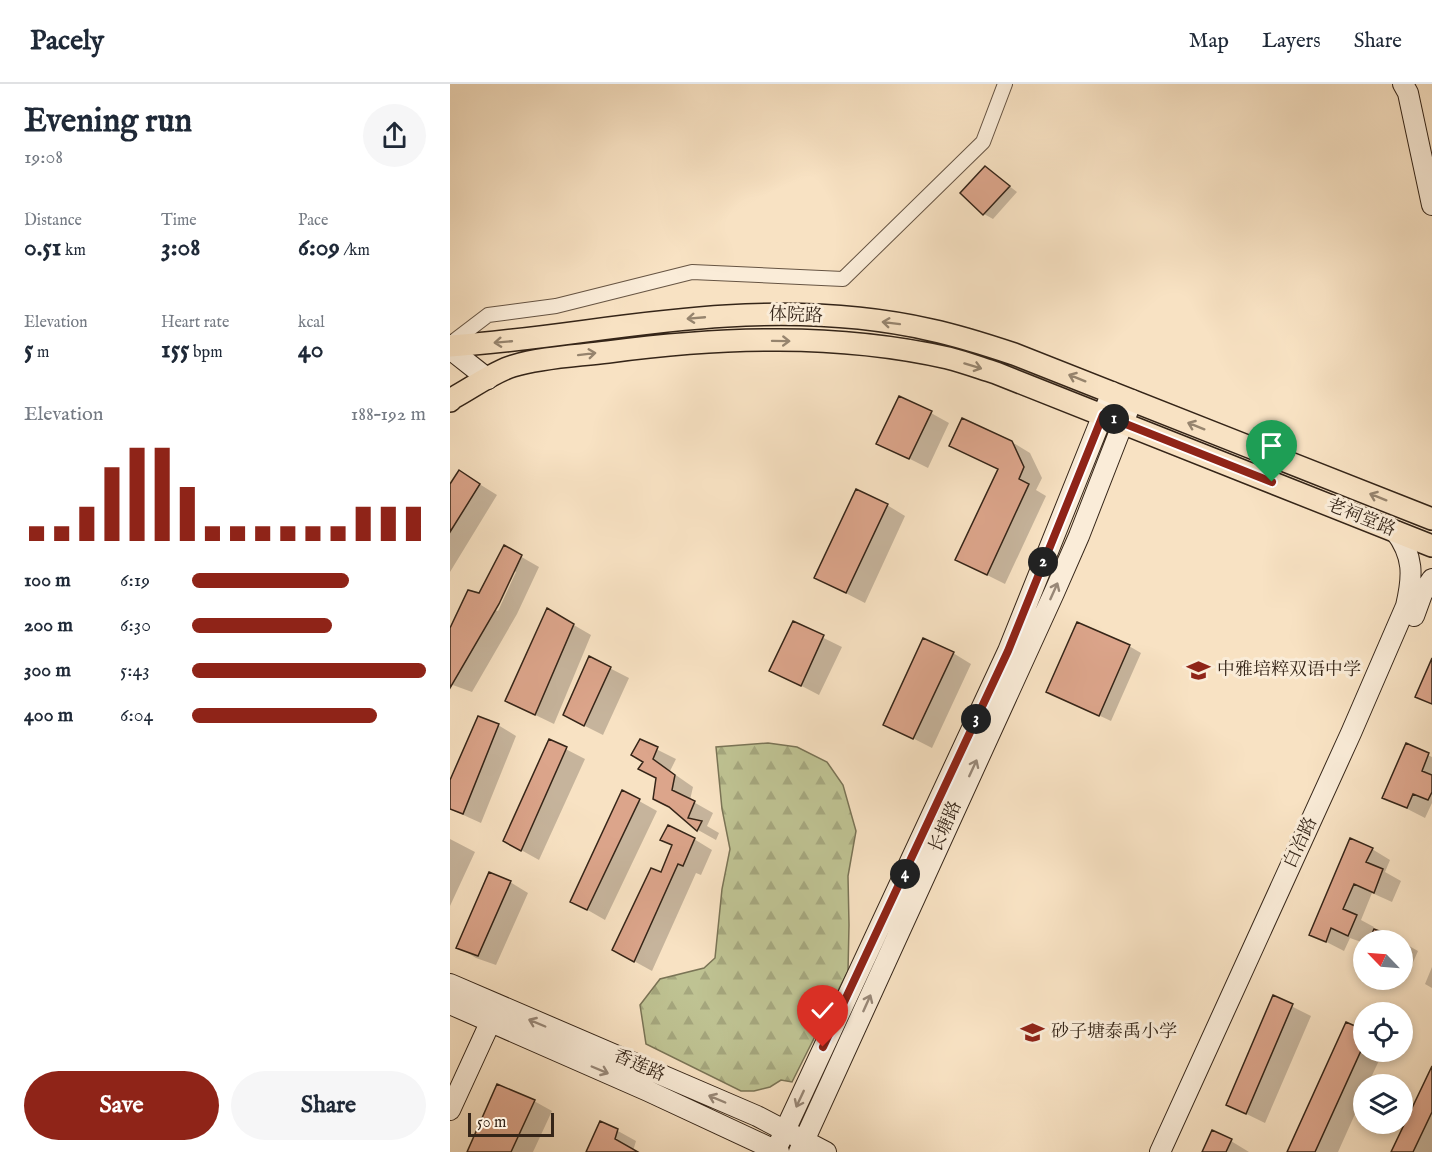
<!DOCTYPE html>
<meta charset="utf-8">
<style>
:root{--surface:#fff;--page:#f6f6f7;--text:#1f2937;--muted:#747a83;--line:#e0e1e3;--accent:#8f2418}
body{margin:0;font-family:"IM FELL English","Noto Serif SC",serif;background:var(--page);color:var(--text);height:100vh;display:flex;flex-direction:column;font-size:22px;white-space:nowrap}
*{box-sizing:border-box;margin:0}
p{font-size:20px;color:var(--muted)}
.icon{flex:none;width:33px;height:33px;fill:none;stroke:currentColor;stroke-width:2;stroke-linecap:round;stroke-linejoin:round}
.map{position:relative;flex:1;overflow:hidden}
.details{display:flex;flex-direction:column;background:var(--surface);width:450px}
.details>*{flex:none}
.needle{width:39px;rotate:295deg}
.tools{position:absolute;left:903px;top:846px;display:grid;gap:12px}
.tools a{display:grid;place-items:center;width:60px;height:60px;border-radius:50%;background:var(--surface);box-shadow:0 3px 9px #0003;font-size:30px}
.scale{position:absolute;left:18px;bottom:15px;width:86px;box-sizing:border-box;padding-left:6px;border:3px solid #352518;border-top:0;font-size:16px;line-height:21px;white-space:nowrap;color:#352518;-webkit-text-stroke:4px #faecd8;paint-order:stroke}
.pin{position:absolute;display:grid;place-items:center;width:51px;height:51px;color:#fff;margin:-62px -26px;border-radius:50% 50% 50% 0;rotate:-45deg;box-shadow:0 0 6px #0007}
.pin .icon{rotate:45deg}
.km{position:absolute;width:30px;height:30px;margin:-15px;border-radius:50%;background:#222;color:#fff;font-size:16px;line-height:30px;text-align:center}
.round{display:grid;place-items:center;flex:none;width:63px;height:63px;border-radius:32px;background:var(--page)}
.headline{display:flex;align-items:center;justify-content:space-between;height:102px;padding:0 24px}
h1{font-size:33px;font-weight:700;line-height:45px}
.figures{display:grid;grid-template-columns:repeat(3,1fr);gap:9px;height:102px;padding:6px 24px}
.figures div{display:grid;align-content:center}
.figures b{font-size:26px;font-weight:700}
.figures small{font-size:16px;font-weight:400}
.figures p{font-size:16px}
.chart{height:168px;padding:12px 24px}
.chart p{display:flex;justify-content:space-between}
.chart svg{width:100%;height:108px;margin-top:6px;stroke:var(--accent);stroke-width:6}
.primary-button{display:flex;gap:12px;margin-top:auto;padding:12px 24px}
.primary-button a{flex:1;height:69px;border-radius:36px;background:var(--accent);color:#fff;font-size:24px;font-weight:700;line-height:69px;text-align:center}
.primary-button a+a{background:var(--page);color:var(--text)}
ul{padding:0 24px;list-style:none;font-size:20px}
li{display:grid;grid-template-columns:96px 72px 1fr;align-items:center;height:45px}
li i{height:15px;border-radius:8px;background:var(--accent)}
header{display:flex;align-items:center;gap:36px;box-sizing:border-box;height:84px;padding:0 30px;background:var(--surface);border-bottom:2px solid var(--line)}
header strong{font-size:28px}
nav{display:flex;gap:33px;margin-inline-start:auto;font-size:21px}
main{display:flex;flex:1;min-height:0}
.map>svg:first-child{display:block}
.forest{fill:url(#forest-firs);stroke:#7a7456;stroke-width:1.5}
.shadow{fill:#0003;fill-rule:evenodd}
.building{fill:#dca58b;stroke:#352518;stroke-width:1.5}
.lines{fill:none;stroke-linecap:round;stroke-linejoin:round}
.street-casing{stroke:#665443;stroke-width:16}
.secondary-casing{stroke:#352518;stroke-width:22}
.primary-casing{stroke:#352518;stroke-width:24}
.street{stroke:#faecd8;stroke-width:14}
.secondary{stroke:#faecd8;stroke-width:20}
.primary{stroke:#f8e2c3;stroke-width:21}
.oneway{stroke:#96846e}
.oneway2{stroke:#988878}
.route-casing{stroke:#fff;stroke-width:12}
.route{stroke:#8f2418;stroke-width:8}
.labels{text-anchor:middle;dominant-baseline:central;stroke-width:6;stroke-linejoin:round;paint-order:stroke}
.street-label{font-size:18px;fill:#352518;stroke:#faecd8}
.poi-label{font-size:18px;fill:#352518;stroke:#faecd8;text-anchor:start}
</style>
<header>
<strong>Pacely</strong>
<nav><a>Map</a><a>Layers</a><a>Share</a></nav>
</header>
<main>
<section class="details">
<div class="headline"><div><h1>Evening run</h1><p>19:08</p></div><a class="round"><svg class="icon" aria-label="share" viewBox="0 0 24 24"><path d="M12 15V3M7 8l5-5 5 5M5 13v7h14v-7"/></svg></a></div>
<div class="figures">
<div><p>Distance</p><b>0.51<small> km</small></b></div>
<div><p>Time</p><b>3:08</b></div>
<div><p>Pace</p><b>6:09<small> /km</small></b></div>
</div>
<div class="figures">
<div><p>Elevation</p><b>5<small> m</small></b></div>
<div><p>Heart rate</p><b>155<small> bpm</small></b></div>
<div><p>kcal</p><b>40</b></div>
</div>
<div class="chart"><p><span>Elevation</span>188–192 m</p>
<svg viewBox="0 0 160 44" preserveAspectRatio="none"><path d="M5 44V38M15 44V38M25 44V30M35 44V14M45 44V6M55 44V6M65 44V22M75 44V38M85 44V38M95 44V38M105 44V38M115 44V38M125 44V38M135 44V30M145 44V30M155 44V30"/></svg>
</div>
<ul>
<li><b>100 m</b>6:19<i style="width:67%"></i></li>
<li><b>200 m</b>6:30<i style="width:60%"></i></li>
<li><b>300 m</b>5:43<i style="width:100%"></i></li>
<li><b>400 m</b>6:04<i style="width:79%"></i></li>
</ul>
<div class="primary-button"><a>Save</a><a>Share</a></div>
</section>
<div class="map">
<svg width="982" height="1068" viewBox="0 0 982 1068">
<defs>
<pattern id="forest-firs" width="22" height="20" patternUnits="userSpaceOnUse" patternTransform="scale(1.5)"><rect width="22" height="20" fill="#bfc393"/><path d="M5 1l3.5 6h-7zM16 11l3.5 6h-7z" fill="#a5a77e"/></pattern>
</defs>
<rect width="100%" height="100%" fill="#f8e2c3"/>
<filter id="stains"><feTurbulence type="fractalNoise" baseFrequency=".00333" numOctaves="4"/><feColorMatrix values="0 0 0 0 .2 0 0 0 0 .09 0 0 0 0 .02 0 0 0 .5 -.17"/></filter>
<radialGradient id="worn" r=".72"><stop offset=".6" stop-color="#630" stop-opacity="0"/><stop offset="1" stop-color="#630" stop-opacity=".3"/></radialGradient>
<path class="forest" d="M318 659 347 663 377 678 393 701 406 747 398 792 399 841 398 887 342 998 331 996 320 1003 304 1007H291L196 960 190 921 210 895 254 884 265 874 272 805 280 765 272 725 266 663Z"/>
<path class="shadow" d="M536 84 567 108 543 135 534 130 512 109Z
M481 329 499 339 478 384 428 359Z
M562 358 580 369 592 394 586 406 596 412 555 500 507 476 549 386 501 362Z
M10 388 47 411 0 488V403Z
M437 421 455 432 415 519 366 494Z
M54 463 89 483 67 530 22 608 0 600V548L29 510ZM64 487 66 488 48 527 45 526Z
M98 526 141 551 104 640 75 626Z
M343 539 392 563 369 611 321 586Z
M679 562 691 569 661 637 597 607Z
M503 569 521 580 482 664 435 640Z
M140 574 179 594 153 651 133 641Z
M48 641 66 652 31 739 0 725V700Z
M100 657 135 675 89 776 55 757Z
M190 657 226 675 220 687 243 703 240 716 263 729 257 742 269 749 266 756 248 746 223 725 207 694 194 677Z
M957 661 982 673V719L975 734 934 713Z
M173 708 207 727 155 836 122 817Z
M0 755 25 768 0 822Z
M244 755 262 766 251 791 246 789 202 887 182 876 212 790Z
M922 765 940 776 935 788 951 797 942 818 922 809 911 836 924 843 923 846 950 856H914V859L900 854 894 867 861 850Z
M60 798 78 809 46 881 26 874 8 863Z
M952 858 968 867 957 892 952 890Z
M982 883V904L975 900Z
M823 913 861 932 815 1039 778 1021Z
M914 948V968H933L918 1000H914V1010L888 1068H839Z
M982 985V1068H943Z
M84 1017 102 1027 83 1068H19Z
M168 1047 186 1057 183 1067 185 1068H137Z
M763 1048 781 1057 799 1068H754Z"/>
<path class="building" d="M535 82 560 102 533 131 510 109Z
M449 312 482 327 459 375 426 360Z
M512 334 562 357 574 383 569 395 579 400 537 491 505 476 548 385 499 362Z
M9 386 30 400 0 448V400Z
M406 405 438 420 396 509 364 494Z
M54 461 72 471 49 520 0 604V544L18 506 29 509Z
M97 524 124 540 85 631 55 617Z
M343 537 374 551 351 602 319 587Z
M627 538 680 561 649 632 596 608Z
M473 554 504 568 463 655 433 641Z
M139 572 161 583 134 642 113 631Z
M982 574V620L965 613Z
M28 632 49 640 13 730 0 725V696Z
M99 655 117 663 71 767 53 757Z
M190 655 208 663 203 675 225 691 222 706 245 717 238 734 252 737 247 747 219 723 203 715 206 694 188 685 193 678 181 671Z
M956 659 979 669 972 687 982 691V708L978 716 963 710 957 724 932 714Z
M172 706 190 715 137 826 120 818Z
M218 741 245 754 233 782 228 780 184 878 162 866 201 784 211 788 222 761 210 756Z
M900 754 923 764 916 778 933 785 924 809 904 800 893 825 907 831 898 852 881 844 876 858 859 851Z
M39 788 61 797 28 872 6 864Z
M924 845 953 856H919Z
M823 911 843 920 796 1030 776 1021Z
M896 938 914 946V960L865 1068H837Z
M982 982V1028L963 1068H941Z
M47 1000 85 1016 61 1068H17Z
M150 1037 168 1045 165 1055 188 1068H136Z
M762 1046 782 1055 776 1068H752Z"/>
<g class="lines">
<defs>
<path id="street" d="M0 260 38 231 106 222 242 188 393 195 533 58 555 0"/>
<path id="secondary" d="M953 0 958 9 982 121
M0 265 38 295
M964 532 972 510 982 495
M0 900 307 1032 376 1068
M0 920 198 1007 329 1068
M0 1026 45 928
M325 1068 558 567 662 308
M349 1068 604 509 629 452 682 316
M710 1068 901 649 956 522C963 492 964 472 945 447"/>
<path id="primary" d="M0 262C93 256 184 237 277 232 344 228 415 231 481 246 509 252 537 261 564 270L982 435
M0 317 3 314C20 305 45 287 63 282 93 273 127 272 158 268 271 253 387 249 498 274 514 278 530 284 546 289L982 462"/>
</defs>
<use href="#street" class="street-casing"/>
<use href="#secondary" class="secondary-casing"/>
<use href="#primary" class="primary-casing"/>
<use href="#street" class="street"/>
<use href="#secondary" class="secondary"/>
<use href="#primary" class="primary"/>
</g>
<defs><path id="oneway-shaft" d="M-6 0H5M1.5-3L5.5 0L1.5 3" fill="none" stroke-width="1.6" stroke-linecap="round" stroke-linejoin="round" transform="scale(1.5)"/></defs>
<g class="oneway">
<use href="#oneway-shaft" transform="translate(246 234) rotate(175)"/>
<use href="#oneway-shaft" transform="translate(441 239) rotate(-173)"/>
<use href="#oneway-shaft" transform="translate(331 257) rotate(1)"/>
<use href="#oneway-shaft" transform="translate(53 258) rotate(175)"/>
<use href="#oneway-shaft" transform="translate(137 270) rotate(-7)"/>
<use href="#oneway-shaft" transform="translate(523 282) rotate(17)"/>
<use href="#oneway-shaft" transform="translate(627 294) rotate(-158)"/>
<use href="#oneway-shaft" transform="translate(746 342) rotate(-158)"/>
<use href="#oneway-shaft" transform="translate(928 413) rotate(-158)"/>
</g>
<g class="oneway2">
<use href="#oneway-shaft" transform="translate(604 507) rotate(-66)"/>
<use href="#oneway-shaft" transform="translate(523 684) rotate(-65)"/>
<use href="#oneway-shaft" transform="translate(417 919) rotate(-66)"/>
<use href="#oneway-shaft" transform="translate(87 939) rotate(-157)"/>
<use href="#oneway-shaft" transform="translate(150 986) rotate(23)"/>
<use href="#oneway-shaft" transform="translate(267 1015) rotate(-157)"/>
<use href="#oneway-shaft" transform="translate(350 1015) rotate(115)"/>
</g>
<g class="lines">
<defs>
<path id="route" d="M373 963 558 567 653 331 822 398"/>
</defs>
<use href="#route" class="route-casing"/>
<use href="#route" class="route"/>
</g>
<defs>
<symbol id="school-bare" viewBox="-9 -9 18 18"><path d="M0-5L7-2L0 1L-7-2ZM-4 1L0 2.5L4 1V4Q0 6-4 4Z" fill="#8f2418" stroke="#faecd8" stroke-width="2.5" paint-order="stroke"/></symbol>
</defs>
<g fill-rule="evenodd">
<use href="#school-bare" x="732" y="570" width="33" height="33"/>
<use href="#school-bare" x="566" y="932" width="33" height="33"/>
</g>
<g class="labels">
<g class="street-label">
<text transform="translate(346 232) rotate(2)">体院路</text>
<text transform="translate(911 434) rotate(22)">老祠堂路</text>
<text transform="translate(496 743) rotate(-66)">长塘路</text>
<text transform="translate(851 759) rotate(-65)">白冶路</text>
<text transform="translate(189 982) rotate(23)">香莲路</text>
</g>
<g class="poi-label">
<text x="767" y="586">中雅培粹双语中学</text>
<text x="601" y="948">砂子塘泰禹小学</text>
</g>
</g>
<rect width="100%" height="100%" filter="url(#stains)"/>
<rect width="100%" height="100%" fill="url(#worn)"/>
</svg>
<div class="tools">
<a><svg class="needle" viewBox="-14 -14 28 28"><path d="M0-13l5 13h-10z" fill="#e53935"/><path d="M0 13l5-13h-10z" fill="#747a83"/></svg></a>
<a><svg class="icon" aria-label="locate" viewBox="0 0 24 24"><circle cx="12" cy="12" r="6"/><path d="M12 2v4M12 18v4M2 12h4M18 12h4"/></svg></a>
<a><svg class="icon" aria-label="layers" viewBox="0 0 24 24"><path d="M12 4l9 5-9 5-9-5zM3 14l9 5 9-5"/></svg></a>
</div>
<div class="scale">50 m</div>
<div class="pin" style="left:822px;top:398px;background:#1e9e55"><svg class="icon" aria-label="arrive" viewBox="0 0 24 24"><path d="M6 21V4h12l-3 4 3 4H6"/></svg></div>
<div class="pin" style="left:373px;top:963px;background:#d93025"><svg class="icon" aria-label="check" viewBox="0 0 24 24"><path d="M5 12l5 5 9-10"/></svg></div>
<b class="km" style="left:664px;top:335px">1</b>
<b class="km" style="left:593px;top:478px">2</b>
<b class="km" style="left:526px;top:635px">3</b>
<b class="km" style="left:455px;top:790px">4</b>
</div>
</main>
